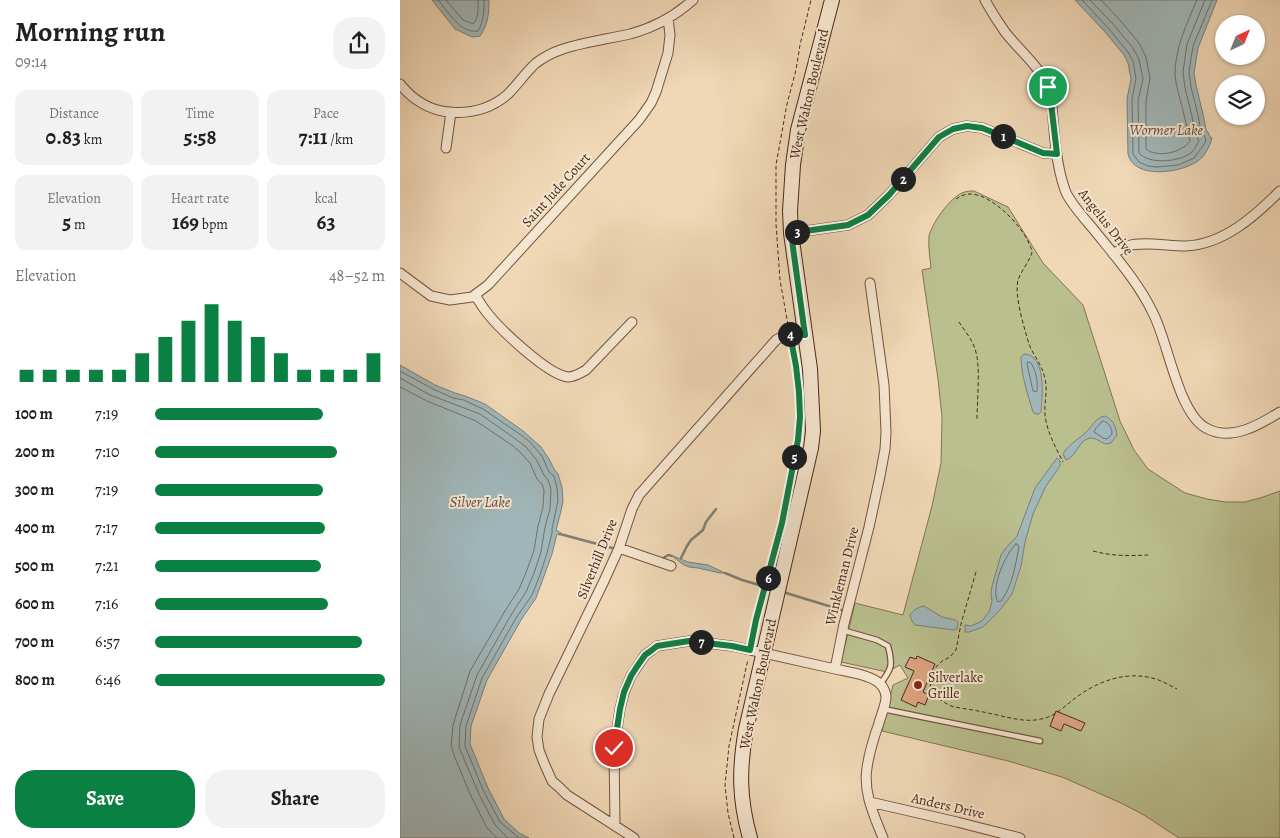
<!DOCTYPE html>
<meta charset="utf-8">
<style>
:root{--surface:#fff;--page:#f2f2f2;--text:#202124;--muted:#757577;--accent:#0b8043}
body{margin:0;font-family:Alegreya,serif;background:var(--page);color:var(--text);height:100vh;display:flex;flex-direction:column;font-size:19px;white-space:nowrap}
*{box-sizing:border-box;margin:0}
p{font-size:16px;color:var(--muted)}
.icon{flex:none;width:28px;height:28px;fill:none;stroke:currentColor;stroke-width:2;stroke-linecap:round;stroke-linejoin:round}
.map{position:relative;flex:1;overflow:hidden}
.drawer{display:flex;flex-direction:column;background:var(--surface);width:400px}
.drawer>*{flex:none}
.needle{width:32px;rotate:43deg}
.fabs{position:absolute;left:815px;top:15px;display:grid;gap:10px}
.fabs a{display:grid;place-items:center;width:50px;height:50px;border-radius:50%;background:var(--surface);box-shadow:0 1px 4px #0004;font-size:25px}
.pin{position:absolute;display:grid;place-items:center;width:42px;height:42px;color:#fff;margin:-21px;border:2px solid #fff;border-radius:50%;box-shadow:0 1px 5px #0007}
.km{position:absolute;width:25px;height:25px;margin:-12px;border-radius:50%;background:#222;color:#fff;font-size:14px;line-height:25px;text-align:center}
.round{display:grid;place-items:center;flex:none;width:52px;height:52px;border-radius:20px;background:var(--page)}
.head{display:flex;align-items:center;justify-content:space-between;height:85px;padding:0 15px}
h1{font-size:28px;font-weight:600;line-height:38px}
.figures{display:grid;grid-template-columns:repeat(3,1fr);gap:8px;height:85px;padding:5px 15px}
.figures div{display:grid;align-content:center;border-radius:12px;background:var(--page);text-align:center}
.figures b{font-size:21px;font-weight:600}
.figures small{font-size:14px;font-weight:400}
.figures p{font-size:14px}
.chart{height:140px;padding:10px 15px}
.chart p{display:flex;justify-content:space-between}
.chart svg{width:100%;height:90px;margin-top:5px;stroke:var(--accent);stroke-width:6}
.cta{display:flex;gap:10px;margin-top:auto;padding:10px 15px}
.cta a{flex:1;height:58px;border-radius:20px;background:var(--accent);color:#fff;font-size:20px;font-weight:600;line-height:58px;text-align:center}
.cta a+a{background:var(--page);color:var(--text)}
ul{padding:0 15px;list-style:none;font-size:16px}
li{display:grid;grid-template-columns:80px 60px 1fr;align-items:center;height:38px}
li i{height:12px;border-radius:6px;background:var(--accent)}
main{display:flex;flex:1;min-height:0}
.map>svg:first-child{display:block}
.green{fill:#babf8e;stroke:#827453}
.water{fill:#a0b7ba;stroke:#7e7e79}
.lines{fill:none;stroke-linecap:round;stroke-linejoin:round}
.shore{stroke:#767069;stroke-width:1}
.stream{stroke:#7e7e79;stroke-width:2.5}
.building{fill:#dba381;stroke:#4b2818}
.lane-casing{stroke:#745440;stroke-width:7}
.street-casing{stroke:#745440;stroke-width:11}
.secondary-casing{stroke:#4b2818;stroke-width:16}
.path{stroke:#4b2818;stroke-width:1;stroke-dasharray:4 2.5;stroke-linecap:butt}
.lane{stroke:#f5e6d0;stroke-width:4.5}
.street{stroke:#f5e6d0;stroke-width:9}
.secondary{stroke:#f5e6d0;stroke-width:14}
.route-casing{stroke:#fff;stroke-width:10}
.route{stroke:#0b8043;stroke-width:6}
.poi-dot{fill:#8f2418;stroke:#f5e6d0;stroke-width:2}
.labels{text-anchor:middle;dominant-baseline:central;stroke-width:4;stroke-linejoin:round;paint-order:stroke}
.street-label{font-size:14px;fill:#4b2818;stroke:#f5e6d0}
.poi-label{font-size:14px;fill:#4b2818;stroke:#f5e6d0;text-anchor:start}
.water-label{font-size:15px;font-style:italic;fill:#604c40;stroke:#f5e6d0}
</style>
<main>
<section class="drawer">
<div class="head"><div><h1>Morning run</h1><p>09:14</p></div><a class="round"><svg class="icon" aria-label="share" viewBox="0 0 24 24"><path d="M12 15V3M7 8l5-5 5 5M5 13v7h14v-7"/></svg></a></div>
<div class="figures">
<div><p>Distance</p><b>0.83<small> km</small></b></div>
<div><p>Time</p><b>5:58</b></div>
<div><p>Pace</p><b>7:11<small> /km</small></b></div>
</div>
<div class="figures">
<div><p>Elevation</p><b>5<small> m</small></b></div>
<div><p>Heart rate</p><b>169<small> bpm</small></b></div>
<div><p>kcal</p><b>63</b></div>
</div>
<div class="chart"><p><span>Elevation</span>48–52 m</p>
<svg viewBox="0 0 160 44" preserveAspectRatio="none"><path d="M5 44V38M15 44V38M25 44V38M35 44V38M45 44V38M55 44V30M65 44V22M75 44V14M85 44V6M95 44V14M105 44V22M115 44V30M125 44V38M135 44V38M145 44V38M155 44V30"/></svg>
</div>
<ul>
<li><b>100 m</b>7:19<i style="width:73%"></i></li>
<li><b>200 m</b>7:10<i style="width:79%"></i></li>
<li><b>300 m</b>7:19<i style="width:73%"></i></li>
<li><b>400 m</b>7:17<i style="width:74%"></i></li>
<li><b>500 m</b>7:21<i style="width:72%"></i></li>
<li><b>600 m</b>7:16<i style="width:75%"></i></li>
<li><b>700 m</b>6:57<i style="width:90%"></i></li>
<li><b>800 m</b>6:46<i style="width:100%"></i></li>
</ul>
<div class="cta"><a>Save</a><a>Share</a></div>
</section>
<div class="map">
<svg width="880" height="838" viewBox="0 0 880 838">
<rect width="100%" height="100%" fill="#f0d8b6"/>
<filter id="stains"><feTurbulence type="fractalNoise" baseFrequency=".004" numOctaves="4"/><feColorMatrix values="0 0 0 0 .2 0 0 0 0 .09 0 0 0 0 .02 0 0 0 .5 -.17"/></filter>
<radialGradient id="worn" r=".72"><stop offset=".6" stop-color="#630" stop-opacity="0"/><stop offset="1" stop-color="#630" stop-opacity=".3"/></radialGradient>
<path class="green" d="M574 191 608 207 643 263 683 305 720 421 734 450 748 469 785 493 807 499 825 502H845L860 498 880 491V838H779L744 815 721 803 662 777 608 761 482 731 493 685 508 678 500 665 487 672 441 662 455 603 503 615 532 506 541 463 542 417 538 379 522 270 531 268C530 257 528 247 529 236 532 223 550 198 562 193 566 191 570 191 574 191Z"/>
<path class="water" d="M32 0H89C89 13 88 25 80 36L72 37 55 29Z
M675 0H817L798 48 794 73 796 85 803 114 806 130 808 132 810 137 812 138C810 146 805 156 798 161 781 173 734 180 728 154L727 99 731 79 728 63 724 55 705 32Z
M624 354C647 355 642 397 641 412L639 414H636L633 412C628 395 621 375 621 357Z
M0 365 35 385 55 393 65 396 85 404 123 431 141 447 149 459 154 469 158 474 162 487 163 501 161 511 156 530 161 533 160 535 157 534 152 554 136 598 121 620 87 680 71 726 70 744 88 788 104 819 119 833 129 838H0Z
M705 416C713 420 716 426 717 435L711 443 706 444C701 443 695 437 690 438 678 440 677 457 666 460L663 454C668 445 676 441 684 434 692 428 694 418 705 416Z
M657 458 660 461V466L646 486 633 514 625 542 621 566 612 594 600 610 583 627 569 632H565V625L571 626 582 621 589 612 592 601 591 593 592 586 601 555 606 548 617 536 635 488Z
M272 556H273L288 562 308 565 325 573H320L298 568 289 567 284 565Z
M524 606 542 617 555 620 558 622 557 629 554 630 515 625 512 621 510 615C513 610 517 608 524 606Z"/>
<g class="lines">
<path class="shore" d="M38 0C48 11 60 34 78 31 84 21 84 11 84 0
M46 0 63 20 73 24C79 18 78 8 78 0
M682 0 709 29 728 52 733 61 736 79 732 99 733 154 739 162 748 166 757 167 778 165 794 158 805 143 806 139 801 131 798 115 791 87 789 72 793 46 812 0
M690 0 713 24 733 48 739 59 743 79 738 100 739 153C749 165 781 162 792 152 795 149 797 144 799 141L794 132 792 116 785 88 783 72 787 44 805 0
M701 0 719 19 739 43 746 57 750 78 746 101V149C757 158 782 153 790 141 787 133 787 124 784 115 781 101 776 88 775 74 775 48 787 23 797 0
M628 362 631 363C636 371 638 381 637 391L636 392 633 391 627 364Z
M0 371 33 389 53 398 64 400 83 409 121 435 130 442 142 456 149 472 154 476 157 488 158 501 156 510 152 529V533L147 553 140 575 132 595 116 618 82 678 66 726 65 746 83 790 100 822 119 838
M0 378 30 395 80 414 117 440 126 447 136 459 144 475 148 480 151 489 150 509 145 527 141 552 134 573 126 592 111 615 77 675 60 725 59 747 78 792 95 825 108 838
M0 387 27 401 76 421 113 446 120 452 130 463 137 479 142 484 144 490 143 507 138 526 134 550 127 570 119 589 105 611 70 671 53 725 51 745 55 758 71 796 87 828 97 838
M703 421C709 422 712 428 712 434L707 439 703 438 694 432 696 428Z
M616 544 618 545 619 547C615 566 613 585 601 601L598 602C590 589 605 554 616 544Z"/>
<path class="stream" d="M160 534 216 549
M281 558 287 546 291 540 303 530 306 522 316 509
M262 559 268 555 272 556
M325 573 342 580 373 589
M383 592 445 611"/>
</g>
<path class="building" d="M517 656 535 664 523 692 529 695 525 705 518 702 516 707 501 700 514 671 505 667 510 657 516 659Z
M656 711 685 723 681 731 664 724 661 731 650 726Z"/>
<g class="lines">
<defs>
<path id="lane" d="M442 630 477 640 488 646C493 665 492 669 480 684
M483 709 640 741"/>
<path id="street" d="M585 0C591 11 598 22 605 32 619 50 638 65 647 85 652 95 652 108 653 119 655 143 657 167 665 190 669 202 685 219 694 230 715 256 738 282 753 313 768 341 778 413 806 428 831 442 859 425 880 412
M0 84C12 99 29 110 48 112 70 114 91 109 108 94 118 84 126 72 136 63 144 57 154 52 163 49 185 42 208 39 230 34 253 28 275 16 293 0
M46 148 51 112
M391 233 448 225 468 215 489 195 539 137 553 129 567 126 582 128 600 135 643 153 657 154
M713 254C718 251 722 248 727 246 743 241 768 246 785 246 823 245 855 216 880 191
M0 273 31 296 50 300 72 297 88 285 239 120 251 103 256 92 268 53 270 35 268 18
M470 283 484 385 486 432 485 449 480 476 469 527 444 624 435 669C448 672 474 675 482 686 484 689 486 693 486 697 486 705 481 715 479 723 474 737 469 753 467 768 463 793 474 815 483 838
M75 295C79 301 83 308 88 314 101 330 148 375 168 377 174 377 181 373 186 370L232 322
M219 548 271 566
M470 802 557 822 620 838
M215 826 214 748 220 709 224 693 231 676 245 655 252 650 257 646 289 641 332 646 435 669
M234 838 167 795 160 788 152 781 144 763 139 750 137 737 139 719 149 694 204 581 219 548 232 509 239 495 376 340 388 333 405 335"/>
<path id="secondary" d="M350 838C339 799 339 769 346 729L411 448 413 431 410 369 391 233 390 211 393 165 398 130 432 0"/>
</defs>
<use href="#lane" class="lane-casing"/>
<use href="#street" class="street-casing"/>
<use href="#secondary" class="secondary-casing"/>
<path class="path" d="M556 199C560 196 565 194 570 194 591 194 619 223 628 241 629 245 632 248 632 252 631 259 621 271 618 280 614 295 624 327 629 344 634 357 642 364 645 379 648 391 644 402 645 414 646 430 656 448 663 462
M559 322C564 330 572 339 575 349 581 365 577 400 577 419
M388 325 380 280 376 224V165L387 104 396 70 400 45 411 0
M382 519 398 440 400 417 399 392 392 343
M693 551C711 556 729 556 748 555
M576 572 561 624 556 650 550 657 542 661 536 667 532 677 530 688C537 698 543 703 554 707 567 709 580 711 592 714 609 717 624 723 641 719 654 717 664 707 674 699 696 682 724 671 752 678 761 680 769 685 777 689
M352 641 356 620 381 523
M334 838 328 813 325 785 329 746 348 659"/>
<use href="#lane" class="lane"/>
<use href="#street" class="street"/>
<use href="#secondary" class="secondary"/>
</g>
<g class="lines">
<defs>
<path id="route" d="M214 748 220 709 224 692 231 676 236 668 245 655 252 650 257 646 289 641 332 646 350 650 356 620 382 523 398 440 400 417 399 392 396 366 390 334 405 335 391 233 448 225 468 215 489 195 539 137 553 129 567 126 582 128 600 135 643 153 657 154 651 103 648 87"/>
</defs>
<use href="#route" class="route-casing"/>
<use href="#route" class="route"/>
</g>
<circle class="poi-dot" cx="518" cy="685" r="5"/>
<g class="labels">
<g class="street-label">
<text transform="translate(409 94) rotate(-77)">West Walton Boulevard</text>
<text transform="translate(156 190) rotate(-48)">Saint Jude Court</text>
<text transform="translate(706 222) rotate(52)">Angelus Drive</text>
<text transform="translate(197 559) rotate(-68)">Silverhill Drive</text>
<text transform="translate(442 576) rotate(-76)">Winkleman Drive</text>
<text transform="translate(358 684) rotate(-78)">West Walton Boulevard</text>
<text transform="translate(548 806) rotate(13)">Anders Drive</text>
</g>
<g class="poi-label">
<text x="528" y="677">Silverlake<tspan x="528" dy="16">Grille</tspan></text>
</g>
<g class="water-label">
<text x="766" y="130">Wormer Lake</text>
<text x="80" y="502">Silver Lake</text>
</g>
</g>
<rect width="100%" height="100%" filter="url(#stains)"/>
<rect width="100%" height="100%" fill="url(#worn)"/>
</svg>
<div class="fabs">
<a><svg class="needle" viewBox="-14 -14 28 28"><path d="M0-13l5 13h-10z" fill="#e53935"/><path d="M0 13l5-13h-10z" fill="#757577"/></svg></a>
<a><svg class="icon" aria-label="layers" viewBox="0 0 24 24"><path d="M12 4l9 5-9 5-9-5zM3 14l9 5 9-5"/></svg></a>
</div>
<div class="pin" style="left:648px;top:87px;background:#1e9e55"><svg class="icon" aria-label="arrive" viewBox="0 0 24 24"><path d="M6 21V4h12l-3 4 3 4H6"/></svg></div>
<div class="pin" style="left:214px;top:748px;background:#d93025"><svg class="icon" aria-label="check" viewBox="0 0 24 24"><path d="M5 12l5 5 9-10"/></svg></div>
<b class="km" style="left:603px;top:136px">1</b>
<b class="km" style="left:503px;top:179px">2</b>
<b class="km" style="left:397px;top:232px">3</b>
<b class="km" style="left:390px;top:334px">4</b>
<b class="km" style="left:394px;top:457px">5</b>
<b class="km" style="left:368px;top:578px">6</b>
<b class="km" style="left:301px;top:642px">7</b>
</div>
</main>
